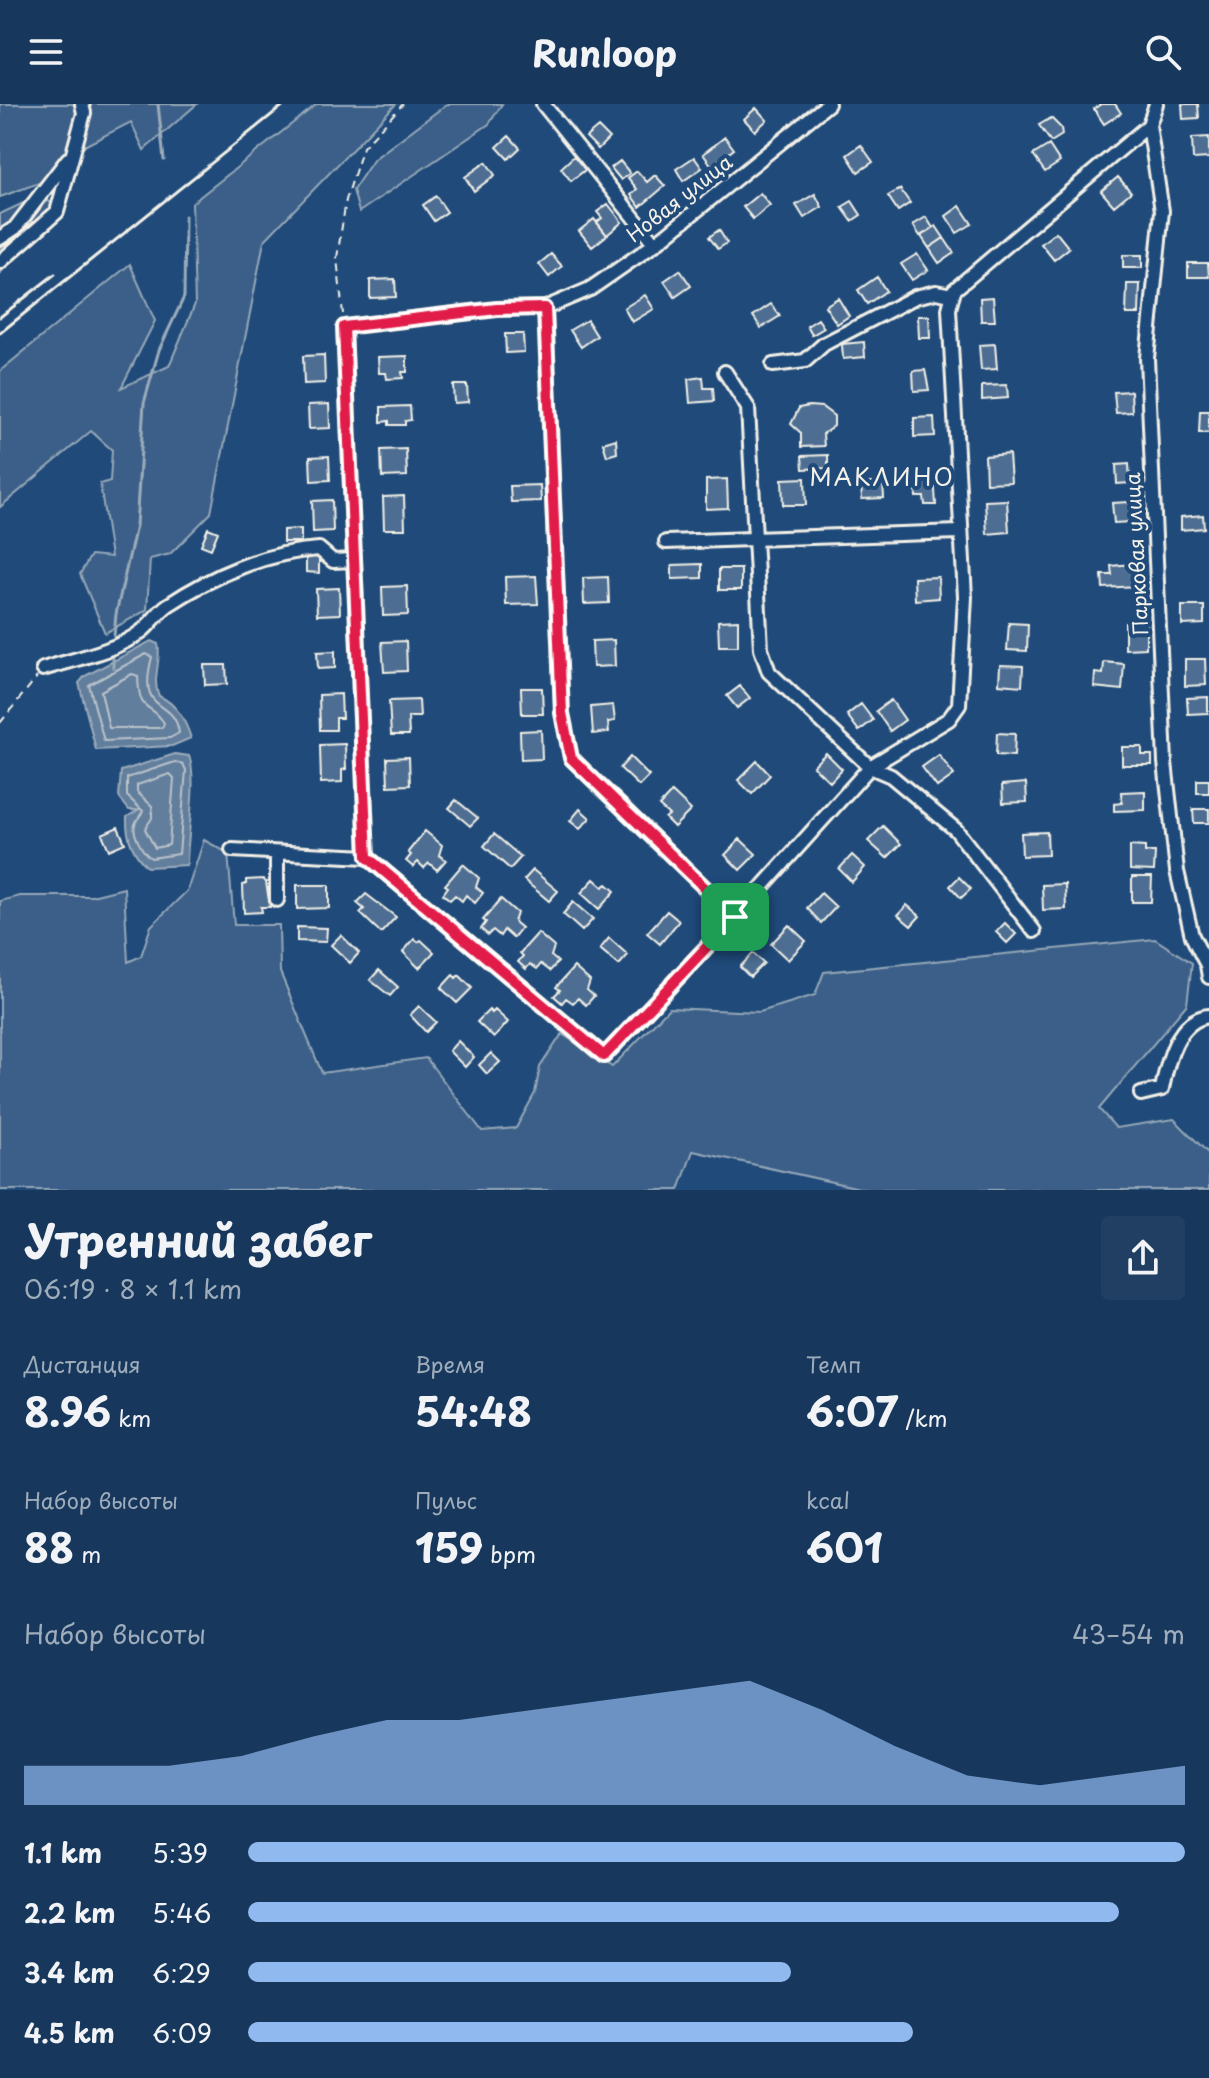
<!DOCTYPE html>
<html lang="ru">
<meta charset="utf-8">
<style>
:root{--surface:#17385c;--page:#203f62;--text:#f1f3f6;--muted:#9eacbb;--accent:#90b9f0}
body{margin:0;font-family:"Playpen Sans",sans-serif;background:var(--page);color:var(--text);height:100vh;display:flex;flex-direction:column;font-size:30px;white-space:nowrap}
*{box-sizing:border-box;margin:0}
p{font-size:26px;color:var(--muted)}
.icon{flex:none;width:44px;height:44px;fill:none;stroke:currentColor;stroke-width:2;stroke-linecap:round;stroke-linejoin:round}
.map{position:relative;height:1086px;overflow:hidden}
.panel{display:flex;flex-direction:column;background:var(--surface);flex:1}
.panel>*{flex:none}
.pin{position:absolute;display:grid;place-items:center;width:68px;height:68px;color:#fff;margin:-34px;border-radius:16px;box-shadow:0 4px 12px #0006}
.round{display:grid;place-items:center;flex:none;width:84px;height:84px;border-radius:8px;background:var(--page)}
.overview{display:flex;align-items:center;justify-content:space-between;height:136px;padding:0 24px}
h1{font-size:44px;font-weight:700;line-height:60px}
.stats{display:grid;grid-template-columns:repeat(3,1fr);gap:12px;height:136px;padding:8px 24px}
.stats div{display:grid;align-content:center}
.stats b{font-size:40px;font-weight:700}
.stats small{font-size:22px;font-weight:400}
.stats p{font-size:22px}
.chart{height:224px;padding:16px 24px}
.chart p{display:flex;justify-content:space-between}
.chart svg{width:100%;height:144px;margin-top:8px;fill:var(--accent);opacity:.7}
ul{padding:0 24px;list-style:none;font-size:26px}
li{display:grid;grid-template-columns:128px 96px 1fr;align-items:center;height:60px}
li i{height:20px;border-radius:10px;background:var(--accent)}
header{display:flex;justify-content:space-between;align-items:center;height:104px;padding:0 24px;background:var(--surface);font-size:36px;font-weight:700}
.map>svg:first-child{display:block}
.green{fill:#3a5f88;stroke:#97a8b8;stroke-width:2}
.water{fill:#627e9d;stroke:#9cacbb;stroke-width:2}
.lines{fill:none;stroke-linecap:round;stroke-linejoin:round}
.shore{stroke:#bac3ca;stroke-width:2}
.stream{stroke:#9cacbb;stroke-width:3}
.building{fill:#4d6e92;stroke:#f4f1e8;stroke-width:2}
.minor-casing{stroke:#f4f1e8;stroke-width:18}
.path{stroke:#f4f1e8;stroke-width:2;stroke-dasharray:8 6;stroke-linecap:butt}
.minor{stroke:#1f4a7a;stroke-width:12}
.rail{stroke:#f4f1e8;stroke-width:3}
.route-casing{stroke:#fff;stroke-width:16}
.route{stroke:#e11d48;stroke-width:10}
.labels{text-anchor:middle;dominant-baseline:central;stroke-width:8;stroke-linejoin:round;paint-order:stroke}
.street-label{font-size:20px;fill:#f4f1e8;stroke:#1f4a7a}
.quarter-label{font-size:24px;letter-spacing:2px;fill:#f4f1e8;stroke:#1f4a7a}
</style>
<header><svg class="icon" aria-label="menu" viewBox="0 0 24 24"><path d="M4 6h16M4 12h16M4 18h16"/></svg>Runloop<svg class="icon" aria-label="search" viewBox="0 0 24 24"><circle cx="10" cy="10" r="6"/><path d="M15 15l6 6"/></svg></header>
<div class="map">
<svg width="1209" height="1086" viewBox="0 0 1209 1086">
<rect width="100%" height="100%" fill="#1f4a7a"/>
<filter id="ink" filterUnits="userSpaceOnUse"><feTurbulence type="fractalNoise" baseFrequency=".0125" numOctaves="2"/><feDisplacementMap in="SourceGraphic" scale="16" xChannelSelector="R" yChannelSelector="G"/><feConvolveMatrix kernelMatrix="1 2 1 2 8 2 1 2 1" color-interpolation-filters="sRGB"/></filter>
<g filter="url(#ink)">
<path class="green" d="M0 0H197L144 46 131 18 82 43 50 75 0 93Z
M317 0H396L264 137 211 409 170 450 150 455 147 506 105 529 80 470 91 451 111 453 100 380 110 377 112 346 91 327 0 403V267L130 160 155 217 121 284 169 262 195 200 192 99Z
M447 0H502L489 20 359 108 353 86 374 55Z
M38 92 54 100 0 170V110Z
M204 736 228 749 234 821H279L280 868 322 969 426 954 482 1027 516 1024 535 989 540 963 562 930 612 963 669 904 760 908 815 891 824 868 1155 835 1192 859 1187 900 1099 1005 1116 1024 1174 1015 1209 1050V1086H868L693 1047 679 1086H0V797L20 792H92L124 784 128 858 141 852 151 822 187 787Z"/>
<path class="water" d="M151 537 158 540C162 558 151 575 159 592 177 600 185 616 191 634L172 642 96 646 79 579 85 572Z
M175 650 189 652C198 675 187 731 187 761L147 763C133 750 126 733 127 713L138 706H129L119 693 121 667Z"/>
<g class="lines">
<path class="shore" d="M146 550 152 553C136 614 174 591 179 629L170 634 104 637 89 581Z
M132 570 138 572C139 613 150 596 164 619L162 624H109L101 587Z
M175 658 183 660 186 666 179 750 151 754C143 749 130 728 136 718 138 714 141 711 143 707L127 692V674Z
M170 670 174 674 169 741 155 744 145 725 152 714V702L137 688V681Z"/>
<path class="stream" d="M158 0 164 56
M114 532 116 510 136 422 144 299 159 246 184 193 185 112
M113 548V564"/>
</g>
<path class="building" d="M1101 0H1115L1121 9 1104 20 1094 5Z
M1182 0H1198L1199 14 1183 15Z
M756 4 767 16 755 27 744 15Z
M1051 14 1061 24 1062 31 1051 38 1039 21Z
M598 23 609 34 598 45 586 33Z
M509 32 520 44 508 55 497 43Z
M725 33 734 45 712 62 703 50Z
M1209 33V54L1193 55 1192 34Z
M861 41 873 58 858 68 847 51Z
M1049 41 1060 58 1045 68 1033 51Z
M574 52 585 66 571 77 561 64Z
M694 53 702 64 683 77 676 65Z
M620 57 630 69 621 76 611 64Z
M486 58 495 71 474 87 465 73Z
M637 67 647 78 655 71 665 82 640 103 631 91 637 85 628 74Z
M1118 73 1131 88 1114 102 1101 87Z
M900 85 910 99 898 107 888 92Z
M760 89 770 101 753 115 743 103Z
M815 90 822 103 804 114 796 101Z
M436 92 447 108 434 117 423 101Z
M852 97 861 111 852 117 842 103Z
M608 100 622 118 607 131 597 118 602 114 597 108Z
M960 102 972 120 957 129 946 112Z
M926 113 933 124 920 132 913 121Z
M594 115 607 131 592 143 579 127Z
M936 122 944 134 929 144 921 132Z
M719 126 727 139 718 145 709 133Z
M1056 128 1069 144 1054 156 1041 140Z
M944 134 954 149 939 159 929 144Z
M551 150 562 162 549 173 539 160Z
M917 150 928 166 912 176 901 160Z
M1123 151H1142V164H1123Z
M1188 159H1208L1209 173H1188Z
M680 166 691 182 675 193 664 177Z
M877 173 886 187 867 200 858 186Z
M395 175 396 193 370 194V176Z
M1127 180H1140L1139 210H1126Z
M645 191 654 205 632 218 624 204Z
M993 193 995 217H981L980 194Z
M838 194 849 212 837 220 825 202Z
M771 200 780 212 761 224 753 212Z
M918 212H929L930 234H919Z
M818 215 824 224 812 231 807 222Z
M587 216 597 232 581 243 570 226Z
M505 230H523L524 248 506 249Z
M864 238 865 253 843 255 842 240Z
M995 240 997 265 981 266 979 241Z
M324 251 325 279 304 280 303 252Z
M407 252V268H402L403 274 387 275 386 269H379L378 253Z
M925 266 929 286 914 287 913 267Z
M703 273 704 284H713L714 297 690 299 688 275Z
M453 281H467L468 298 454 299Z
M1007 281 1008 294 982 296V282Z
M1131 287 1132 308 1116 309 1114 288Z
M329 300 330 324 309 325 308 301Z
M410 302 411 316 405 317V321H389V317L381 318V303Z
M809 302 822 303 834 312V322L823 330 824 342 801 343V329L791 320 799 304Z
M1200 307H1209V329H1199Z
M934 313 935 332 914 333V314Z
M616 335 617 349 607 352 603 339Z
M406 345 407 372 382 373 381 346Z
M1009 350 1011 378 986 379 985 352Z
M828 351V364L803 365 802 352Z
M329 352 330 376 311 377 310 353Z
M1129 360 1130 379 1117 380 1116 361Z
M934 371 936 401H925L924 393H916L915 372Z
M805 374 806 401H783L782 375Z
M727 375 728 404 706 405V376Z
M883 378 884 394 862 395 861 380Z
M540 381 541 397 511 398 510 382Z
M404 392 405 425H384L383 393Z
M332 396 333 427 313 428 312 397Z
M1007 396 1009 428 987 430 985 397Z
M1130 398 1131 418 1114 419 1112 399Z
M1203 411 1204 424 1181 426V413Z
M208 424 218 428 211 445 201 441Z
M301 425V438H283V426Z
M306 451H319V469L306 468Z
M702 460V474L672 475V461Z
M1132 460 1137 482 1103 484 1102 471H1112L1111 462Z
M719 465H741V486H719Z
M536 472 538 500 506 501 505 473Z
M608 473 609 499 584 500 583 474Z
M938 473 939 494 915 496 914 474Z
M407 482 408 511 383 512 382 483Z
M339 484 340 510 317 511 316 485Z
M1182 502H1204V520L1182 521Z
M738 516V542H719L718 517Z
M1009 519 1028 520 1027 547 1007 546Z
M1125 519H1146V544L1125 545Z
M614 536 615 562 593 563 592 537Z
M406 537 407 567 384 568 382 538Z
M335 547V564L318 565 317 548Z
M1185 555H1205L1206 581 1185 582Z
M1104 558 1124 560 1122 586 1094 583 1095 569 1103 570Z
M204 561H226L227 580 205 581Z
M1000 561 1023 562 1022 582 999 580Z
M740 582 750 594 737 604 727 592Z
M521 584H542L543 610H522Z
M341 590 342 614H336V626H320L319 591Z
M1208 593V609L1188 610 1187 594Z
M419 596 420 613H408L409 631H391L389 597Z
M891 596 905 616 890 627 876 607Z
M861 600 873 616 859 627 847 611Z
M613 601 615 617 608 618 609 628 593 630 591 603Z
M541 626 542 655 521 656 520 627Z
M997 629 1015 630 1014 652 996 651Z
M345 640 346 665 342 666V678L321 679 320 641Z
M1122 643H1142V651H1152V661H1122Z
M826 649 842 665 830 678 813 662Z
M939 651 954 671 937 683 922 663Z
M409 653 410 681 388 682 387 654Z
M630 653 649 672 639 682 620 664Z
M757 657 770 671 752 690 738 676Z
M1197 676H1209V689H1197Z
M1026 679 1027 698 1003 699 1002 681Z
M1145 687V706L1114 707V700L1122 699 1121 688Z
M672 688 691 706 674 723 665 714 669 711 659 702Z
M456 696 478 714 470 722 449 704Z
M580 705 590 714 580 725 570 717Z
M1193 705H1209V719H1194Z
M883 722 901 740 887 754 868 737Z
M118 723 125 739 109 746 102 730Z
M425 727 442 741 439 751 446 756 437 766 429 759 424 764 418 758 413 763 406 757 411 751 408 748Z
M1047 728 1048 751 1022 752 1021 729Z
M494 730 521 753 510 765 484 742Z
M740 735 756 750 740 766 725 751Z
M1130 742 1145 743V748H1155L1154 767 1130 766Z
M852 751 865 763 852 778 839 765Z
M463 760 479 774 476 783 483 789 475 799 466 791 462 797 455 791 450 796 443 790 448 783 445 781Z
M533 766 558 787 549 797 524 776Z
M959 773 971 785 961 794 950 782Z
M1132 773H1152L1151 798H1132Z
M263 775 266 778 270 803H261L262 808 244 809 243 781 246 780V776Z
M594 775 603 783 607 780 615 787 599 805 581 789Z
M1065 780 1066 805 1043 806 1042 781Z
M297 781H329V804L297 805Z
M821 789 836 803 821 819 807 804Z
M366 790 396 813 381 829 360 809 364 805 357 799Z
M501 795 517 809 514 818 521 824 513 834 504 826 500 832 493 826 488 831 481 825 486 818 483 816Z
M573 798 593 815 582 827 563 810Z
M907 801 920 812 911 822 898 811Z
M667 807 679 817 660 840 647 829Z
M1005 819 1016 830 1007 839 996 828Z
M789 821 806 837 788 856 771 840Z
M297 823 327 824 326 838 297 837Z
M538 829 554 843 551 852 558 858 550 867 541 860 537 865 530 860 526 865 518 858 523 852 520 849Z
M341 831 359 849 350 859 331 841Z
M609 834 628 851 619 861 600 845Z
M414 835 418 838 421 836 434 848 419 864 403 848Z
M753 849 764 859 750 873 740 863Z
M574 863 590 877 587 886 594 892 586 901 578 894 573 899 566 894 562 899 554 892 560 886 556 883Z
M379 866 398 883 390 892 370 876Z
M453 871 456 874 459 871 472 884 457 899 441 884Z
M419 902 436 918 426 928 410 911Z
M489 906 492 909 495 906 508 918 494 934 477 918Z
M458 937 474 953 465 963 449 947Z
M491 949 500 958 487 970 479 961Z"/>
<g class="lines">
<defs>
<path id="minor" d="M543 0 655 140
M828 0 655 140 590 185 545 204 497 205 344 223 367 753 604 952 735 813 870 663 949 615 959 601 965 493 949 205 954 186 1149 21
M1156 0 1149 21 1162 107 1147 254 1165 658 1177 767 1192 832 1207 861 1209 873
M0 134 15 124 68 55
M0 158 57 108 84 9 82 0
M545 204 562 609 571 654 735 813
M773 261 805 257 824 240 915 193 936 188 952 191
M725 268 748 304 761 545 769 568 870 663 891 672 956 726 1034 827
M666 438 959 428
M43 565C74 555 115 548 142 527 151 520 158 508 168 501 212 472 266 448 319 445L333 457 353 456
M232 746 367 753
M277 749V796
M1141 990 1162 985C1167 959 1177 915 1209 912"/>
</defs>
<use href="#minor" class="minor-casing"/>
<path class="path" d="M343 210 337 154 346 96 363 43 403 0
M0 619 37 573"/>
<use href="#minor" class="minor"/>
<path class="rail" d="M0 213 55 170
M0 229 285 0"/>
</g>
</g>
<g class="lines" filter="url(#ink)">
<defs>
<path id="route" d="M545 204 562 609 571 654 735 813 604 952 367 753 344 223 497 205Z"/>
</defs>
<use href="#route" class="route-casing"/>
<use href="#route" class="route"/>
</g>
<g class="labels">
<g class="street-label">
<text transform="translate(679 94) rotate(-38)">Новая улица</text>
<text transform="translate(1136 450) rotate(-93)">Парковая улица</text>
</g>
<g class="quarter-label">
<text x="882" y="372">МАКЛИНО</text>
</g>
</g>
</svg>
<div class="pin" style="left:735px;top:813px;background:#1e9e55"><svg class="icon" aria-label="arrive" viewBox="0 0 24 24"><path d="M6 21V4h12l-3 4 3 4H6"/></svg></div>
</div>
<section class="panel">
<div class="overview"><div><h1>Утренний забег</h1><p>06:19 · 8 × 1.1 km</p></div><a class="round"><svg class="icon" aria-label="share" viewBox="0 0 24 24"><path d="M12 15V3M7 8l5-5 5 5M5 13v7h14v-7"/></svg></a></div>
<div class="stats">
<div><p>Дистанция</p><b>8.96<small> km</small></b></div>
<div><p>Время</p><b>54:48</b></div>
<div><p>Темп</p><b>6:07<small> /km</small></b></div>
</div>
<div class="stats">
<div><p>Набор высоты</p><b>88<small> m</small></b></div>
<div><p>Пульс</p><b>159<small> bpm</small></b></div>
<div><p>kcal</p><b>601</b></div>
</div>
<div class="chart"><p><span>Набор высоты</span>43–54 m</p>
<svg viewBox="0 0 160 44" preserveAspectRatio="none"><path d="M0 44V32L10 32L20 32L30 29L40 23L50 18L60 18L70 15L80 12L90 9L100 6L110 15L120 26L130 35L140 38L150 35L160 32V44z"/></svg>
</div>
<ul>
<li><b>1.1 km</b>5:39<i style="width:100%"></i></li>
<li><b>2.2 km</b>5:46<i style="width:93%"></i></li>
<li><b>3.4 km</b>6:29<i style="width:58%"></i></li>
<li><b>4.5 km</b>6:09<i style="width:71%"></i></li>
</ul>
</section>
